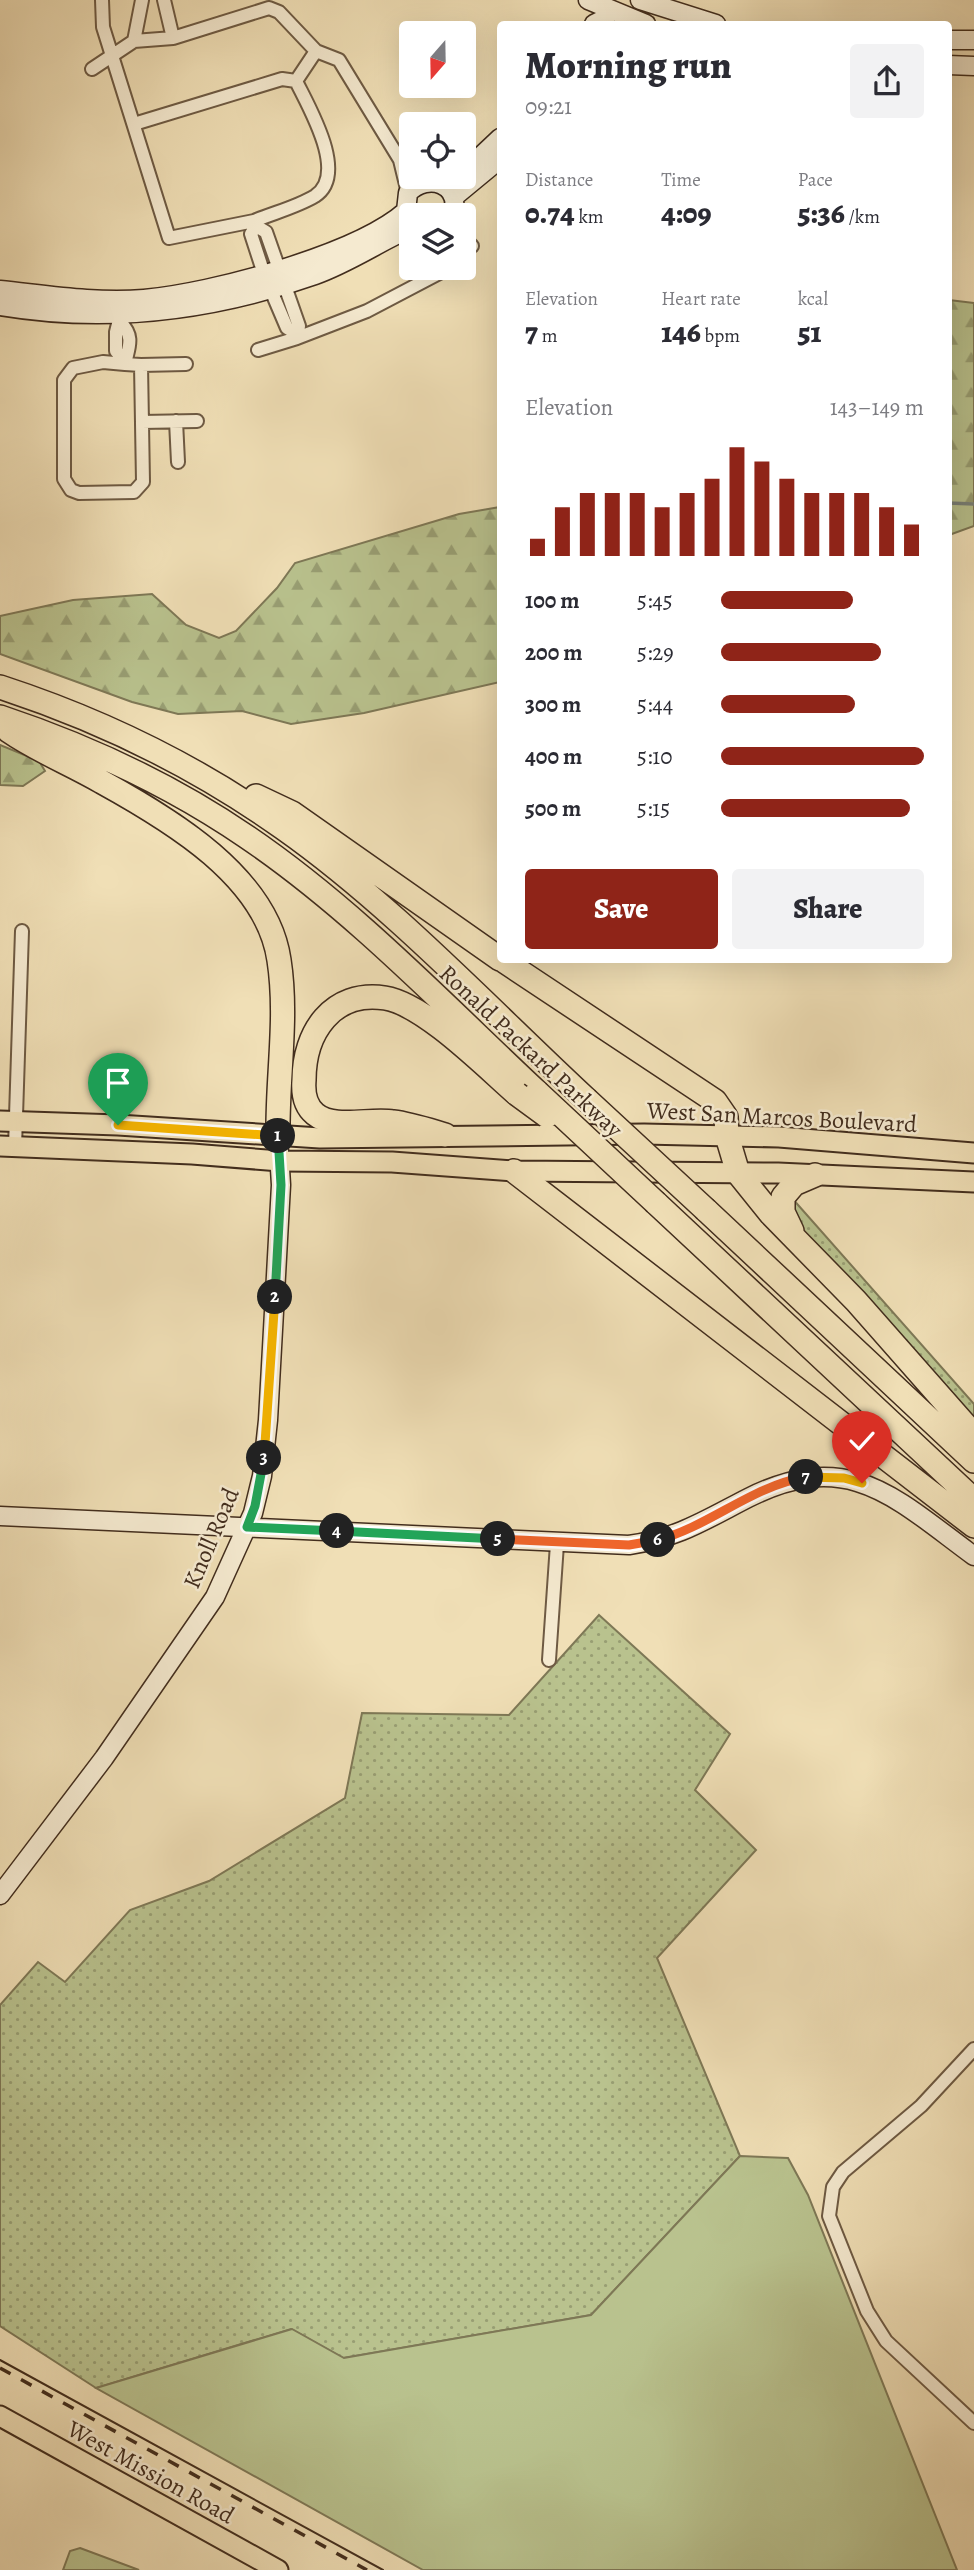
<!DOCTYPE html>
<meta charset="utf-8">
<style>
:root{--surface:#fff;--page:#f2f2f3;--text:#2b2b33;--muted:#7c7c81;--accent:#8f2418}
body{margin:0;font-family:Alegreya,serif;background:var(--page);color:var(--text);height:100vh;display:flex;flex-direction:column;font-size:26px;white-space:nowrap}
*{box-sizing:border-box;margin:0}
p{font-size:23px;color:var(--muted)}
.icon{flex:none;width:38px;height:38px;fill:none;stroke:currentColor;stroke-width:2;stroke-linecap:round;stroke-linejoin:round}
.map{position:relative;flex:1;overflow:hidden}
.panel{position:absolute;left:497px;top:21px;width:455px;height:942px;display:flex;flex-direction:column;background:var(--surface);border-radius:7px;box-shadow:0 7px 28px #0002}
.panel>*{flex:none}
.needle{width:46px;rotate:200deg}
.buttons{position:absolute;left:399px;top:21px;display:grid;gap:14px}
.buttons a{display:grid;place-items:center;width:77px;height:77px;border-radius:7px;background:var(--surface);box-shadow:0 7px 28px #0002;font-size:35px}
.pin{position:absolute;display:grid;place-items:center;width:60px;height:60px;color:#fff;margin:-72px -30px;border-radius:50% 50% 50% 0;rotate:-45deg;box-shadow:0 0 7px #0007}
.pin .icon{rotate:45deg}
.km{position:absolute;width:35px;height:35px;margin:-18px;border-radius:50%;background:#222;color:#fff;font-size:19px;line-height:35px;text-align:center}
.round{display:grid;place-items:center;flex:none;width:74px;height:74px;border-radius:7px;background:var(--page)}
.head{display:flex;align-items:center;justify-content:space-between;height:119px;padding:0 28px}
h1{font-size:38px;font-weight:800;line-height:52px}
.metrics{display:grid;grid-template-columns:repeat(3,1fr);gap:10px;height:119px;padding:7px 28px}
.metrics div{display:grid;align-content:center}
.metrics b{font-size:30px;font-weight:800}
.metrics small{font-size:19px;font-weight:400}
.metrics p{font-size:19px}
.chart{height:196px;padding:14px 28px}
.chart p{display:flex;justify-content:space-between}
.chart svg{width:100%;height:126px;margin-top:7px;stroke:var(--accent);stroke-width:6}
.primary-button{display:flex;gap:14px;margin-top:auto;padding:14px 28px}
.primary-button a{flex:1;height:80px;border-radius:7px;background:var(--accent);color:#fff;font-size:28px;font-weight:800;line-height:80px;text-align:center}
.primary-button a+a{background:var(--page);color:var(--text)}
ul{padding:0 28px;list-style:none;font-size:23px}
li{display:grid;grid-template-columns:112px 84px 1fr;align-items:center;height:52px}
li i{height:18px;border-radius:9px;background:var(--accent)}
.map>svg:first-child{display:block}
.grass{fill:url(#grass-dots);stroke:#7e7856;stroke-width:2}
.forest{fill:url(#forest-firs);stroke:#7e7856;stroke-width:2}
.green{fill:#b9c28e;stroke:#7e7856;stroke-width:2}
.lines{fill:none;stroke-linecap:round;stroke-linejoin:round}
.stream{stroke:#79827a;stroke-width:3.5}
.street-casing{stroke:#6e5a43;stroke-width:16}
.secondary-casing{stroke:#422d1d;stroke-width:21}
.primary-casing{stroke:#422d1d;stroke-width:23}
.highway-casing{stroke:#422d1d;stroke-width:26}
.street{stroke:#f5ead0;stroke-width:12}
.secondary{stroke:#f5ead0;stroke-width:18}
.primary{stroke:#f0dfb6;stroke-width:19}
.highway{stroke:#f0dfb6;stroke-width:23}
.tram{stroke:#422d1d;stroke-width:2}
.rail{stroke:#422d1d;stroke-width:3.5;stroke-dasharray:12 12;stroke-linecap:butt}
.highway-bridge-casing{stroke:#422d1d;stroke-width:26;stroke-linecap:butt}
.highway-bridge{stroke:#f0dfb6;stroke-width:23}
.split-1-casing{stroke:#fff;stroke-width:14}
.split-2-casing{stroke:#fff;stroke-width:14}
.split-3-casing{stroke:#fff;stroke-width:14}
.split-4-casing{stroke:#fff;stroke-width:14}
.split-5-casing{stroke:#fff;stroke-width:14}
.split-6-casing{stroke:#fff;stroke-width:14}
.split-7-casing{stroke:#fff;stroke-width:14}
.split-8-casing{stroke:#fff;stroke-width:14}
.split-1{stroke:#f5b400;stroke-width:9}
.split-2{stroke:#22a559;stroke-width:9}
.split-3{stroke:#f5b400;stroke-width:9}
.split-4{stroke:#22a559;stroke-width:9}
.split-5{stroke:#22a559;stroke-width:9}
.split-6{stroke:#f0652b;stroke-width:9}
.split-7{stroke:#f0652b;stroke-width:9}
.split-8{stroke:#f5b400;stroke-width:9}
.labels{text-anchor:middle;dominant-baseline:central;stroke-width:5;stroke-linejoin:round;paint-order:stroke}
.street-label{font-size:24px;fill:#422d1d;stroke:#f5ead0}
</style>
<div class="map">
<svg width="974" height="2570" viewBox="0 0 974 2570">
<defs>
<pattern id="grass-dots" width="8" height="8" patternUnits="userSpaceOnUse" patternTransform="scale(1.75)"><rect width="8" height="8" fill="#b9c28e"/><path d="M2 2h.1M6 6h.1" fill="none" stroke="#989e73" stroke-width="1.8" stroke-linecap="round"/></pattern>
<pattern id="forest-firs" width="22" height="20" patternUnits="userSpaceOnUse" patternTransform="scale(1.75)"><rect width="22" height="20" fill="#b9c28e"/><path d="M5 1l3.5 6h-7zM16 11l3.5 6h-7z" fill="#989e73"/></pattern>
</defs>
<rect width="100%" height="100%" fill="#f0dfb6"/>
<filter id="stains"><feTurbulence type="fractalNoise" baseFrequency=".00286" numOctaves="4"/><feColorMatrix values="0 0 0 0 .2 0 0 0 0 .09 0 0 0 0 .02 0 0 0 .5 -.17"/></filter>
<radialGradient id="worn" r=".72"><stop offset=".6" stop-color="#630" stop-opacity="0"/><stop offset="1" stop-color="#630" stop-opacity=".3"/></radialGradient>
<path class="grass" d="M791 1197 974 1404V1423L801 1230 789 1213Z
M599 1615 730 1734 695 1790 756 1850 657 1958 740 2156 591 2315 343 2358 291 2329 96 2388 0 2326V2005L38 1962 65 1982 130 1910 209 1881 345 1798 362 1713 509 1715Z"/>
<path class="forest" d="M949 300 974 303V526L949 535Z
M500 507V682L364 713 291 724 242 711 178 714 132 702 0 654V616L73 600 152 594 186 625 219 638 236 631 277 588 295 563 459 514Z
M0 745 39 761 45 771 23 786 0 785Z"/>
<path class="green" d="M740 2156 788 2158 808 2195 957 2570H423L96 2388 292 2329 344 2358 591 2315Z
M80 2548 139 2570H63L70 2551Z"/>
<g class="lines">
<path class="stream" d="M948 503 974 504"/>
<defs>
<path id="street" d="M102 0 103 27 169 238 254 221 256 226 266 232 299 326 297 338 258 350
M164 0 173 38 269 8 279 12 316 51 339 60 400 160
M134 41 173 38
M92 69 134 41 142 0
M296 81 316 51
M134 124 282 79 296 81C308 106 349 174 315 196 297 207 273 213 254 221
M408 193 400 160 411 169
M256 226 251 234 264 274 287 328 295 333
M464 238 472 246
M120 316 116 332V351L124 360
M121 323C135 337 128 348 125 364L103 362 73 368 64 380V479L71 490 79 493 134 492 143 482 141 365 125 364
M297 338 367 311 449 268
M141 365 186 364
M176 421 178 462
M142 422 197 421
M15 1147 22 931
M549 1660 557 1544
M974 2049 921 2106 843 2172 833 2187 829 2216 867 2311 886 2341 974 2423"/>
<path id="secondary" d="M588 0 646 24
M640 0 716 24
M594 24 606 18
M948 40H974
M948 65 974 66
M464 172 500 138
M454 197 500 159
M411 222 406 211 408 193C428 172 462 184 453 215
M0 290C48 295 96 303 144 299 211 293 356 255 406 211
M0 306C107 324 213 311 315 275 349 263 379 242 411 228
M0 1516 629 1545C678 1538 705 1520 748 1498 849 1447 895 1498 974 1556
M0 1895 104 1758 215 1597 253 1513 262 1476 268 1420 281 1185 278 1136"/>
<path id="primary" d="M0 1121 118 1125 320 1138 644 1134 779 1137 974 1153
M0 1146 192 1154 280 1161 392 1162 514 1171 778 1173 974 1182
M0 2416 278 2570"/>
<path id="highway" d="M0 687C101 720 196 766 283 828 391 904 489 1009 586 1099
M0 717C87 746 171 785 247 837 353 909 444 1005 537 1092
M9 731C38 751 71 764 102 782 171 820 267 877 279 960 288 1018 277 1077 278 1136
M256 796 292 813 500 959
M501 959 715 1101 726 1117 727 1136 738 1173 771 1214 856 1301 974 1435
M445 1135C428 1130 410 1124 393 1122 370 1118 334 1130 315 1114 304 1105 303 1092 304 1080 304 1033 332 990 385 998 424 1004 486 1067 517 1094
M514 1171 974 1526
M656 1203 974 1500
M706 1210 974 1461
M792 1231 783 1212V1197L794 1184 815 1175"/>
</defs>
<use href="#street" class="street-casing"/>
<use href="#secondary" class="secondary-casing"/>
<use href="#primary" class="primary-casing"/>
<use href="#highway" class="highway-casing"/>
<use href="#street" class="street"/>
<use href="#secondary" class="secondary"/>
<use href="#primary" class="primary"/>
<use href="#highway" class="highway"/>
<path class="tram" d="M0 2360 383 2570"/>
<path class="rail" d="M0 2368 367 2570"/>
<defs>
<path id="highway-bridge" d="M537 1092 656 1203
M517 1094 547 1116
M586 1099 706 1210"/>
</defs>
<use href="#highway-bridge" class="highway-bridge-casing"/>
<use href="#highway-bridge" class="highway-bridge"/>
</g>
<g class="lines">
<defs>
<path id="split-1" d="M118 1125 278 1136"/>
<path id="split-2" d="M275 1297 281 1185 278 1136"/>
<path id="split-3" d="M264 1458 275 1297"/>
<path id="split-4" d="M264 1458 255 1506 247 1527 337 1531"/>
<path id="split-5" d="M337 1531 498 1539"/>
<path id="split-6" d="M498 1539 629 1545 658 1540"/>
<path id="split-7" d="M658 1540C710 1526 752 1486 806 1477"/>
<path id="split-8" d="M806 1477 844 1478 862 1483"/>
</defs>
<use href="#split-1" class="split-1-casing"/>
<use href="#split-2" class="split-2-casing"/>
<use href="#split-3" class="split-3-casing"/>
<use href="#split-4" class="split-4-casing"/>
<use href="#split-5" class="split-5-casing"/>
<use href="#split-6" class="split-6-casing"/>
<use href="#split-7" class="split-7-casing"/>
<use href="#split-8" class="split-8-casing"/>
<use href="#split-1" class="split-1"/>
<use href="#split-2" class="split-2"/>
<use href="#split-3" class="split-3"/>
<use href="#split-4" class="split-4"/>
<use href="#split-5" class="split-5"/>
<use href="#split-6" class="split-6"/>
<use href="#split-7" class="split-7"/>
<use href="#split-8" class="split-8"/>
</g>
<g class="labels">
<g class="street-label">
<text transform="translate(531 1051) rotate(43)">Ronald Packard Parkway</text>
<text transform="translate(782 1117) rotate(3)">West San Marcos Boulevard</text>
<text transform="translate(211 1538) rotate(-67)">Knoll Road</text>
<text transform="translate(151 2472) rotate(29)">West Mission Road</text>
</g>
</g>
<rect width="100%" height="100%" filter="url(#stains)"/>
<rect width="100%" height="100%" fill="url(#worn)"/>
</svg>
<div class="buttons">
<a><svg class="needle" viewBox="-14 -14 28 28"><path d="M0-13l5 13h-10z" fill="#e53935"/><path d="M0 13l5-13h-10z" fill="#7c7c81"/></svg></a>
<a><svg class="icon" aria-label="locate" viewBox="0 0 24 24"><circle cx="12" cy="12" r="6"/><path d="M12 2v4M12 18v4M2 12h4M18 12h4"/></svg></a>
<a><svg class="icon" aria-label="layers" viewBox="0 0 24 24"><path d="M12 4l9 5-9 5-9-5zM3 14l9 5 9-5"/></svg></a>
</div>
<div class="pin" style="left:118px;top:1125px;background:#1e9e55"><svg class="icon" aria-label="arrive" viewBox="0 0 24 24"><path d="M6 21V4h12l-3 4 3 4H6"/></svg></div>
<div class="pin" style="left:862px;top:1483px;background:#d93025"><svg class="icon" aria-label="check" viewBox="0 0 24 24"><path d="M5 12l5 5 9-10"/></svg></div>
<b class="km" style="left:278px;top:1136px">1</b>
<b class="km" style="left:275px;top:1297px">2</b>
<b class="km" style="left:264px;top:1458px">3</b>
<b class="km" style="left:337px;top:1531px">4</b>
<b class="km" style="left:498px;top:1539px">5</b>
<b class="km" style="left:658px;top:1540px">6</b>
<b class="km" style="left:806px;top:1477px">7</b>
<section class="panel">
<div class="head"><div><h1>Morning run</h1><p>09:21</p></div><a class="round"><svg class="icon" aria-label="share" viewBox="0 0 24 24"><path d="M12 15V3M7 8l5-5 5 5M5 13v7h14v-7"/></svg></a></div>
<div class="metrics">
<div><p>Distance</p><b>0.74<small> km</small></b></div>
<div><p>Time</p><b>4:09</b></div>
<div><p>Pace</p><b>5:36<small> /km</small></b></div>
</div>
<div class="metrics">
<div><p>Elevation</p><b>7<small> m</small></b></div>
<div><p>Heart rate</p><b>146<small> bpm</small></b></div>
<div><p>kcal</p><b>51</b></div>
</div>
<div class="chart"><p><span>Elevation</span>143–149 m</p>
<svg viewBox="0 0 160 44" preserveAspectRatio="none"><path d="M5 44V38M15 44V27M25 44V22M35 44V22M45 44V22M55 44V27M65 44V22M75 44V17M85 44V6M95 44V11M105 44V17M115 44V22M125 44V22M135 44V22M145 44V27M155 44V33"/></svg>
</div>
<ul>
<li><b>100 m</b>5:45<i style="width:65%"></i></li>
<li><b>200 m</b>5:29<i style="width:79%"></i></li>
<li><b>300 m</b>5:44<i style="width:66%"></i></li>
<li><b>400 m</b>5:10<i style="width:100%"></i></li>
<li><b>500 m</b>5:15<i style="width:93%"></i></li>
</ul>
<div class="primary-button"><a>Save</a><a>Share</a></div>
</section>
</div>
